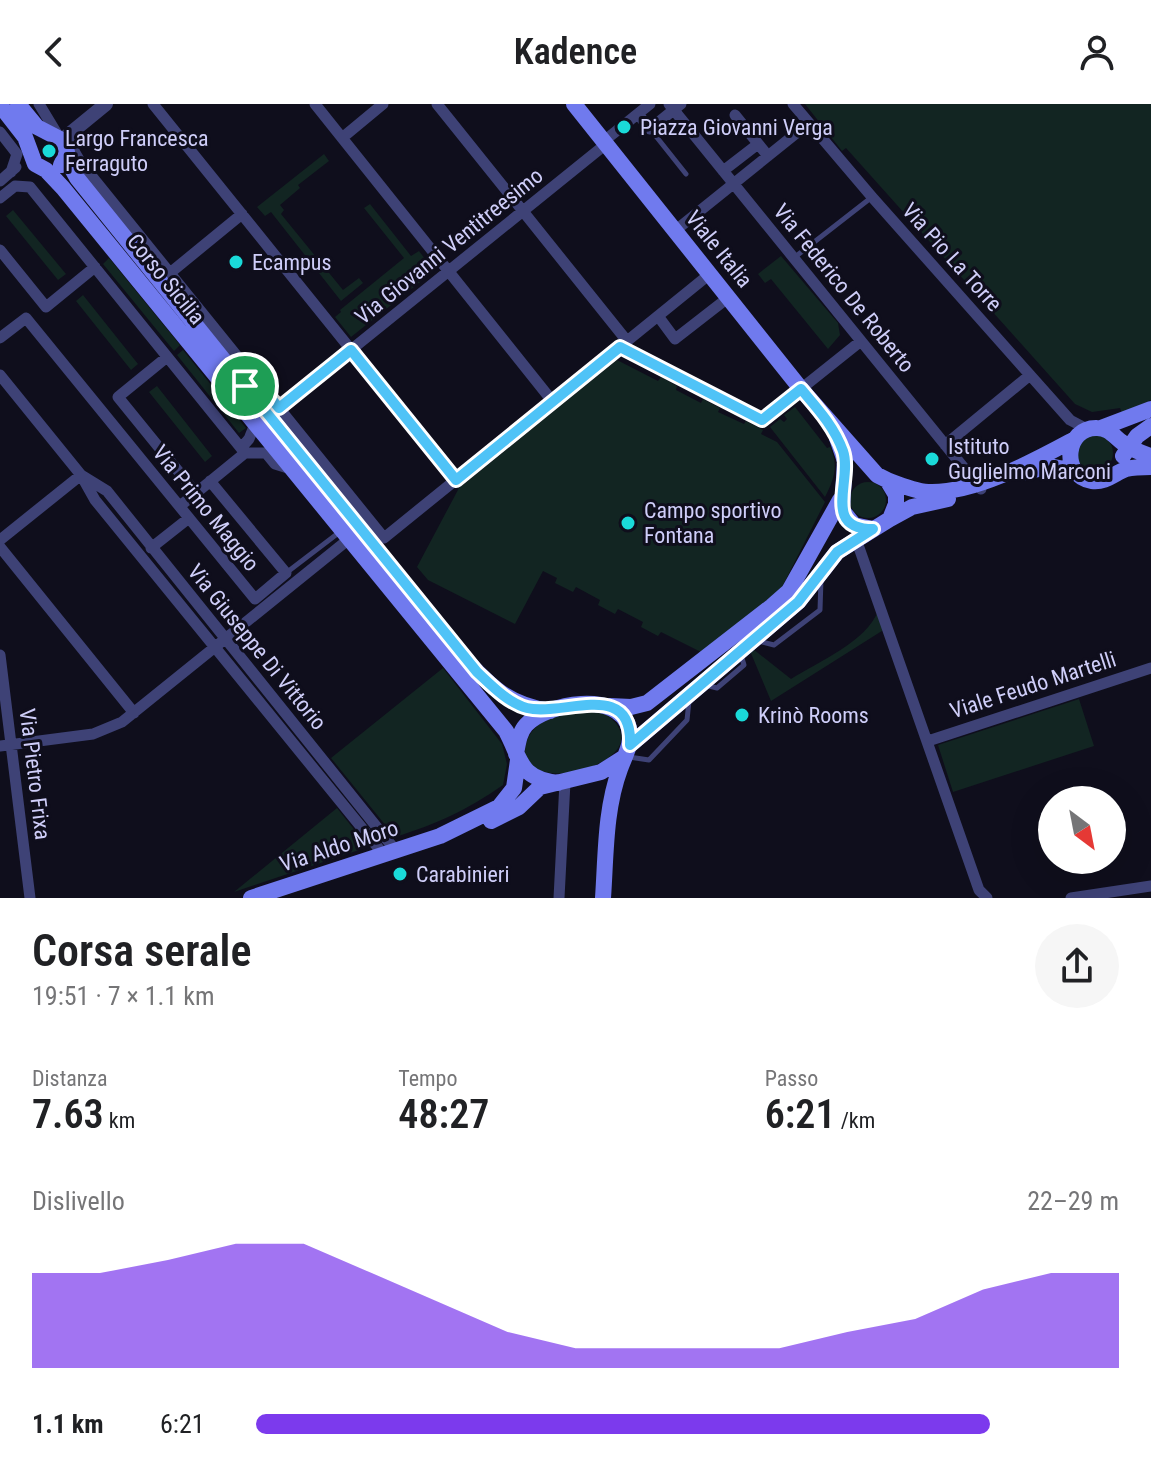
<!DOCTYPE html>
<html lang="it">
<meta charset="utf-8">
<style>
:root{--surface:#fff;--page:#f6f6f6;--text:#202124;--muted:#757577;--accent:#7c3aed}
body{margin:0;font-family:"Roboto Condensed",sans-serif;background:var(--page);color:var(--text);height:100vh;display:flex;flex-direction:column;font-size:30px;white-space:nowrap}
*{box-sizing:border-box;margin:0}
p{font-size:26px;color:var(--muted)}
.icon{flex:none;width:44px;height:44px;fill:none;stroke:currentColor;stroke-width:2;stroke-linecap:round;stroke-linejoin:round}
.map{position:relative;height:794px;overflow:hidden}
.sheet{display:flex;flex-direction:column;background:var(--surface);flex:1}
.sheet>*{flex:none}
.needle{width:52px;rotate:148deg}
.fabs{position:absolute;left:1038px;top:682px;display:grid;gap:16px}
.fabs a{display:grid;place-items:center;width:88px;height:88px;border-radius:50%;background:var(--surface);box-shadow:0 8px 32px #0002;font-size:40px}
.pin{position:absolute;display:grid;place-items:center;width:68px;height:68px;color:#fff;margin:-34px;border:4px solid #fff;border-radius:50%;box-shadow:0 2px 8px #0007}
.round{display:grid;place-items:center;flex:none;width:84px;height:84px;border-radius:42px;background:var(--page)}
.summary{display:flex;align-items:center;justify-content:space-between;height:136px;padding:0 32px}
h1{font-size:44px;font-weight:600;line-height:60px}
.metrics{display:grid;grid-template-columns:repeat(3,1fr);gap:12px;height:136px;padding:8px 32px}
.metrics div{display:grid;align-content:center}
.metrics b{font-size:40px;font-weight:600}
.metrics small{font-size:22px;font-weight:400}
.metrics p{font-size:22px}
.chart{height:224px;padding:16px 32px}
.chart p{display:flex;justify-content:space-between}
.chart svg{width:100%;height:144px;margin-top:8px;fill:var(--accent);opacity:.7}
ul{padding:0 32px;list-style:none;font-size:26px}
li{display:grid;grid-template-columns:128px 96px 1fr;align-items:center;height:60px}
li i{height:20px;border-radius:10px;background:var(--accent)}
header{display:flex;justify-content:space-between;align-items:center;height:104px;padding:0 32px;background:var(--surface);font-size:36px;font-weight:600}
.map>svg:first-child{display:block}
.green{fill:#122522}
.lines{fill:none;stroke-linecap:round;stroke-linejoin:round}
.service{stroke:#3e4276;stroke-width:5}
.minor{stroke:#3e4276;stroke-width:11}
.tertiary{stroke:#3e4276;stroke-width:14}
.secondary{stroke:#707aee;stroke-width:16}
.route-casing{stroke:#fff;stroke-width:16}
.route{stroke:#4fc3f7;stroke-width:10}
.poi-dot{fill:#1adad9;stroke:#0f0e1c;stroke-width:3}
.labels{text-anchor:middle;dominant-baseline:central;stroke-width:6;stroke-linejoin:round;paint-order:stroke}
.poi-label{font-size:22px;fill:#cfcef9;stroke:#0f0e1c;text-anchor:start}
.street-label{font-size:22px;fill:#cfcef9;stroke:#0f0e1c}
</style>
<header><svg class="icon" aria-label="back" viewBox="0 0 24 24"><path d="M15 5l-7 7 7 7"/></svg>Kadence<svg class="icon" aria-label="person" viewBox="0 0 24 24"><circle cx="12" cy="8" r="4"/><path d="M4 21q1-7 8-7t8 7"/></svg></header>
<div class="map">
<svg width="1151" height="794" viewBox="0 0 1151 794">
<rect width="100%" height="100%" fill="#0f0e1c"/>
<path class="green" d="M805 0H1151V296L1122 309 1120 304 1092 308 1075 300 846 44 842 47Z
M324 50 329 57 298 81 300 84 280 101 284 106 281 110 343 186 359 174 363 179 341 197 271 108 265 112 257 103Z
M370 100 411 152 419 147 434 167 351 233 335 213 341 208 340 206 404 154 364 104Z
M13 106 66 170 58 176 6 112Z
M781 152 838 219 840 231 828 245 771 175 765 179 758 170Z
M109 154 180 241 174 247 103 160Z
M83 191 138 260 131 266 76 197Z
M183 246 246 324 239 329 177 251Z
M617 256 658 277 661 273 677 282 676 286 701 299 703 295 720 304 718 308 744 320 746 317 763 326 761 330 777 338 825 398 781 485 701 548 661 528 658 532 641 523 643 518 618 505 615 510 598 501 600 496 576 483 573 488 555 479 557 474 543 467 515 520 428 476 417 463 459 384Z
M157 282 212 352 205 358 149 288Z
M795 303 827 344 830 343C839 361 834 376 825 393L770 323 780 315 784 318 787 315 784 311Z
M1077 349a18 18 0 1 1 36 0a18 18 0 1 1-36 0Z
M850 396a18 18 0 1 1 36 0a18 18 0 1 1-36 0Z
M878 507 885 525 771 597 750 547 753 545 791 575C818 558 867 537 878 507Z
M443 564 502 640 507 660 503 681C465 707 439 719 395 733L331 654Z
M1079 595 1094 642 953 688 938 641Z
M596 607C614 611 631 631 615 648 599 665 560 675 539 666 533 663 529 658 525 653 524 612 564 610 596 607Z
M337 704 368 743 234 788Z"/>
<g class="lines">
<path class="service" d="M651 26 686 70
M795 153 872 93
M286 469 341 427
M758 537 774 541 820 506 821 475
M705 581 717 584 744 561 741 551
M629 653 649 656 687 616 689 597"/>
<path class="minor" d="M39 0 59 33
M153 0 456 376
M315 0 553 298
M437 0 627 237
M669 0 981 385
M793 0 872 93 1070 316 1087 325
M638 10 650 25 681 0
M735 11 768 52
M75 25 74 47 81 59 384 434 711 169
M0 28 17 50 11 68
M342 34 383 0
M604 37 650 0
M723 67 758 40
M0 77 16 63
M0 94 15 82 30 83 245 349H266L275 360 291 365
M676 126 809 19
M0 146 46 203 95 163
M170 169 242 110
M658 212 675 235 729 193
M0 234 26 214 255 495 286 469 210 377
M620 243 762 316 861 237
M167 253 118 293 196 389
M0 271 81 371 95 396 384 751
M279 304 606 40
M945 341 1030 271
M241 344 249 335 255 320
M81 371 107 387 396 747
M180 402 245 349
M856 435 979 786 987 794
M0 436 81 371
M0 443 134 609
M151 444 189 414
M0 551 30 794
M928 637 1151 564
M0 642 93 630 122 618 349 435
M559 794 565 678
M1071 794 1151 782"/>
<path class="tertiary" d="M62 36 106 0"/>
<path class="secondary" d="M18 0 37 23 62 36 67 48 61 61
M574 0 801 285 877 371 887 376 896 391V400L890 415 837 448 798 498 630 641
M0 1 25 33 35 60 46 66 63 84 506 627C522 657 519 674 558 679
M66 54 77 74 462 552C490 582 508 601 550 607
M1101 324 1151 305
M837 334 845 357 842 406 854 421 873 425
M1123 352 1137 332 1151 322
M1151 352C1141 349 1131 345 1123 339 1114 333 1110 324 1097 324 1065 323 1060 372 1092 377 1105 379 1115 369 1126 365 1134 363 1143 363 1151 363
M1023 369 1049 362 1075 367
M887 376C900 381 914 387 928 388 974 390 1034 357 1073 336
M890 415 912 403 948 395
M610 602 631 603 647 599 772 502 789 487 840 396
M516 650C518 639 519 629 526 621 547 599 618 586 629 624 633 639 625 651 620 665 605 705 606 751 603 794
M491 717 519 703 540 683 601 668 623 654
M251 794 440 732 499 703 514 684 518 656"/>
</g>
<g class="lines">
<defs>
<path id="route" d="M620 243 762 316 801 285C817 304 834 322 843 347 853 376 821 425 873 425L837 448 798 498 630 641C633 574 563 613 527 604 508 599 491 581 477 568L245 282 266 288 279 304 351 246 456 376Z"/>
</defs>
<use href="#route" class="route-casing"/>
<use href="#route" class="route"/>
</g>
<g class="poi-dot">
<circle cx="624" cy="23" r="8"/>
<circle cx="49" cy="47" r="8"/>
<circle cx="236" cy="158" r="8"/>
<circle cx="932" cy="355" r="8"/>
<circle cx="628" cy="419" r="8"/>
<circle cx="742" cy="611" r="8"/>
<circle cx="400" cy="770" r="8"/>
</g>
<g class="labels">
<g class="poi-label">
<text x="640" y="23">Piazza Giovanni Verga</text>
<text x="65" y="34">Largo Francesca<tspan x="65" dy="25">Ferraguto</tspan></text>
<text x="252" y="158">Ecampus</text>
<text x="948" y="342">Istituto<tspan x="948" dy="25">Guglielmo Marconi</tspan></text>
<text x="644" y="406">Campo sportivo<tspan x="644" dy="25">Fontana</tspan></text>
<text x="758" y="611">Krinò Rooms</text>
<text x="416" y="770">Carabinieri</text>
</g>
<g class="street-label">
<text transform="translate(449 142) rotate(-39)">Via Giovanni Ventitreesimo</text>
<text transform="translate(719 145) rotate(51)">Viale Italia</text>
<text transform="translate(952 153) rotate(48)">Via Pio La Torre</text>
<text transform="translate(166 175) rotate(51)">Corso Sicilia</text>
<text transform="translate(844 184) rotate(51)">Via Federico De Roberto</text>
<text transform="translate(206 404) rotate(51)">Via Primo Maggio</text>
<text transform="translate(257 543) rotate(51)">Via Giuseppe Di Vittorio</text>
<text transform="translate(1033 581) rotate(-18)">Viale Feudo Martelli</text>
<text transform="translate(35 670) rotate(83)">Via Pietro Frixa</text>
<text transform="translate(339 742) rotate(-18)">Via Aldo Moro</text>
</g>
</g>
</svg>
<div class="fabs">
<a><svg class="needle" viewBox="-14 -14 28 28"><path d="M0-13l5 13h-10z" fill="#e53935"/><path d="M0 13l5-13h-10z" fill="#757577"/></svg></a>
</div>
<div class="pin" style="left:245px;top:282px;background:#1e9e55"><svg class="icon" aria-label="arrive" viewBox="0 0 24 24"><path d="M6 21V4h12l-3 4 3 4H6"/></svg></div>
</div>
<section class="sheet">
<div class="summary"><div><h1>Corsa serale</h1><p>19:51 · 7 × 1.1 km</p></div><a class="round"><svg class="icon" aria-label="share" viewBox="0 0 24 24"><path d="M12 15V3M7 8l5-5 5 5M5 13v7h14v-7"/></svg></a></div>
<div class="metrics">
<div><p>Distanza</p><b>7.63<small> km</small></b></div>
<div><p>Tempo</p><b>48:27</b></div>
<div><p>Passo</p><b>6:21<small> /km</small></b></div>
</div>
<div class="chart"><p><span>Dislivello</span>22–29 m</p>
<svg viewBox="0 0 160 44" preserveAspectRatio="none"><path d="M0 44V15L10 15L20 11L30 6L40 6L50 15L60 24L70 33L80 38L90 38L100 38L110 38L120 33L130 29L140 20L150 15L160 15V44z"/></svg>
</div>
<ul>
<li><b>1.1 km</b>6:21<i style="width:85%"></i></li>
</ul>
</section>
